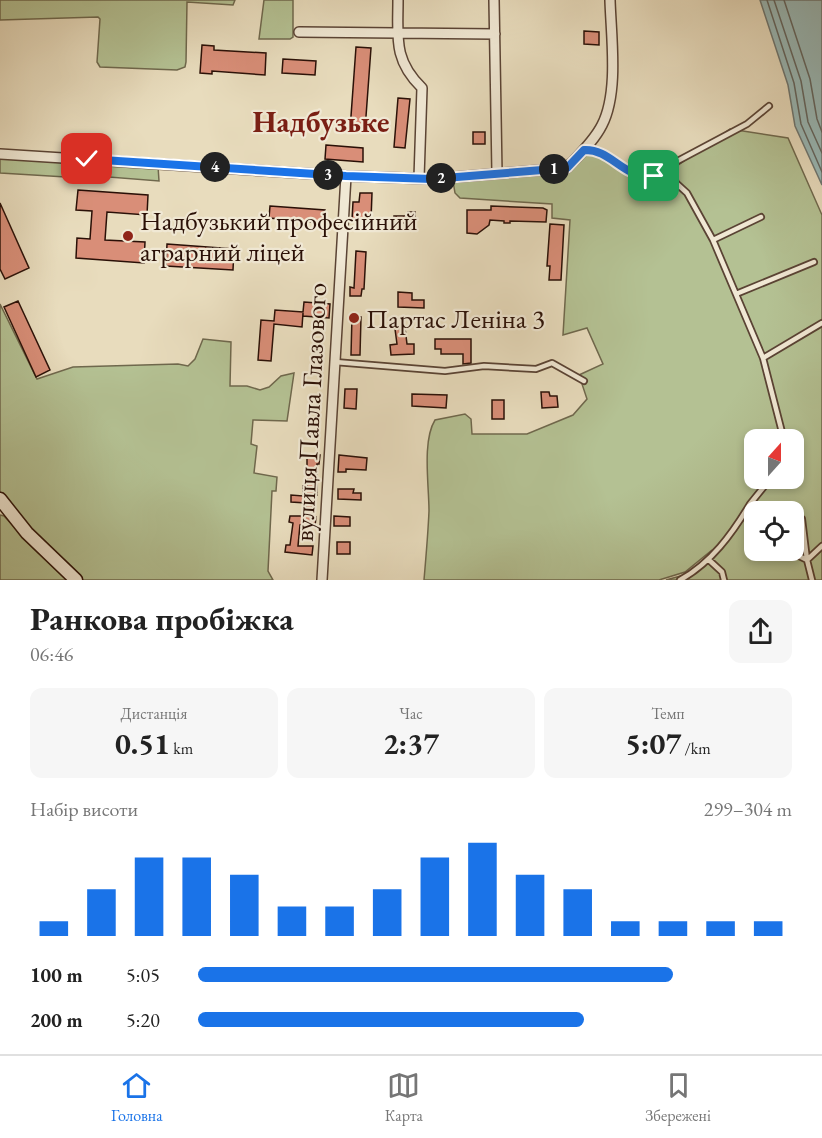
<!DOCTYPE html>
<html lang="uk">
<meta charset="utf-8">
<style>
:root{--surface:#fff;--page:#f6f6f6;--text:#222;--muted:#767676;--line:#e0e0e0;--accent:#1a73e8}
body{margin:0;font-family:"EB Garamond",serif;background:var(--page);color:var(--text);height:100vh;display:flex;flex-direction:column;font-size:22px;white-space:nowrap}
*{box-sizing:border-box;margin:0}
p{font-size:20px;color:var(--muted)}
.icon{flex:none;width:33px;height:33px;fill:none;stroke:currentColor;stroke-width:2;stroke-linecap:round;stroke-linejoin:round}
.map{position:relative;height:580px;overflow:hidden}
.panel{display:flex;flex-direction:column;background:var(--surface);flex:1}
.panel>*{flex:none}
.needle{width:39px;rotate:21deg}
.controls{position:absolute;left:744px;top:429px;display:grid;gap:12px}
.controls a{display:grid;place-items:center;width:60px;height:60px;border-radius:12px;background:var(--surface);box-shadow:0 3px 9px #0003;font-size:30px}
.pin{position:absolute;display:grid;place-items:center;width:51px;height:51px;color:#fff;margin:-26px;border-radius:12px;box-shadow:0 3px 9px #0006}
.km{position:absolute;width:30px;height:30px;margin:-15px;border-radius:50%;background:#222;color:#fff;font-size:16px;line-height:30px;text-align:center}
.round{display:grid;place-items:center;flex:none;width:63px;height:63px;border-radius:12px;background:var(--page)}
.head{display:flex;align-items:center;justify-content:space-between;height:102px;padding:0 30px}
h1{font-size:33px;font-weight:700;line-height:45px}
.figures{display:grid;grid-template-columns:repeat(3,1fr);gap:9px;height:102px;padding:6px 30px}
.figures div{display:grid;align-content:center;border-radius:12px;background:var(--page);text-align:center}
.figures b{font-size:30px;font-weight:700}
.figures small{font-size:16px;font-weight:400}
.figures p{font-size:16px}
.chart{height:168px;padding:12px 30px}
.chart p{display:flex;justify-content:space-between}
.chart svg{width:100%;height:108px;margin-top:6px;stroke:var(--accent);stroke-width:6}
ul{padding:0 30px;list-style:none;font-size:20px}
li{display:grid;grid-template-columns:96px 72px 1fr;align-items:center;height:45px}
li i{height:15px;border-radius:8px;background:var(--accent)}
.dock{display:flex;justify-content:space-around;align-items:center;height:84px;border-top:2px solid var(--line);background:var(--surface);font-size:16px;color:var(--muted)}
.dock a{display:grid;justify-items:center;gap:3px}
.dock .active{color:var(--accent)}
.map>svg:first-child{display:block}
.green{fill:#b4c193;stroke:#6f684d;stroke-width:1.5;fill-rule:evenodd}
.water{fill:#99bab9;stroke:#6d7672;stroke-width:1.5}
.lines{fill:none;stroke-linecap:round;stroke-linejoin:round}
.shore{stroke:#626560;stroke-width:1.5}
.building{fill:#d98e78;stroke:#2a1007;stroke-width:1.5}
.service-casing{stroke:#5a4334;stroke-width:8}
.minor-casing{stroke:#5a4334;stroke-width:12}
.secondary-casing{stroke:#2a1007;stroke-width:15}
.service{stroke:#f0e8d4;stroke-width:4.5}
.minor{stroke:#f0e8d4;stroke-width:9}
.secondary{stroke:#f0e8d4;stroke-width:12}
.route-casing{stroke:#fff;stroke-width:12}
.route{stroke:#1a73e8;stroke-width:8}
.poi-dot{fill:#8f2418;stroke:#f0e8d4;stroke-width:2}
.labels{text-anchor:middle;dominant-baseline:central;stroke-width:4.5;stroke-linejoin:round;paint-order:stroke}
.poi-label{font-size:27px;fill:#2a1007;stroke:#f0e8d4;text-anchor:start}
.street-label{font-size:27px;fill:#2a1007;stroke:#f0e8d4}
.quarter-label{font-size:30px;font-weight:bold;fill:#7a1f14;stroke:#f0e8d4}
</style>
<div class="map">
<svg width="822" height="580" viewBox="0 0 822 580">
<rect width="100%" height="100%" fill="#e8dcbd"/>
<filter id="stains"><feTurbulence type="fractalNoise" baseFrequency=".00333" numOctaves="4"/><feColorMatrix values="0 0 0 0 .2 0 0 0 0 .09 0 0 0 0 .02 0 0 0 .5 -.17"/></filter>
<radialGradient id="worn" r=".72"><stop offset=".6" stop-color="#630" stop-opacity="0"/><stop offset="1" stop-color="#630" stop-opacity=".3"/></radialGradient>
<path class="green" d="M0 0H235L233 5 187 2 186 62 185 67 177 70 100 67 97 62 100 19 98 17 0 20Z
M264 0H293V37L290 39H259Z
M730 129 788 138 822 215V580H666L695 572 712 550 685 572 659 580H424C426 557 428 534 429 511 429 485 422 441 435 420L465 414 471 419 472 434H527L573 415 587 399 579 375 603 364 587 328 563 335 570 220 552 218V204L460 198 455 193 453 181 555 166C567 162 580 150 589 148 608 145 616 165 631 171 641 175 653 175 664 175ZM754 440H794V478H754ZM754 512H794V550H754Z
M0 155 158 166 159 181 71 174 66 177 0 173Z
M0 304 37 379 73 367 178 364 188 366 195 359 203 339 231 342 230 386H247L260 390 269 387 281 376 294 373 287 421 253 420 251 444 257 446 254 473 277 477 276 491H272L268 571 273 580H83C54 553 21 527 0 492Z
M0 515 4 516 32 546 69 580H0Z"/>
<path class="water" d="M760 0H822V185L795 126 788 85Z"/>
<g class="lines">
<path class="shore" d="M767 0 794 83 801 124 822 172
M774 0 801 81 808 122 822 153
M784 0 810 79 817 119 822 132"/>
</g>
<path class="building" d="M584 31 599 32V45L584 44Z
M202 45 214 46V50L266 53 265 75 212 71V74L200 73Z
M356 47 371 48 365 130H350Z
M283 59 316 61 315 75 282 73Z
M398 98 410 99 405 148 394 147Z
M473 132H485V144H473Z
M326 145 363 148V162L325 159Z
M78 190 148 195 147 215 107 212 105 240 145 242 144 263 76 258 77 238 90 239 92 211 76 210Z
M360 193H372L371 220H352L353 202H359Z
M0 203 29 268 5 279 0 269Z
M270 206 325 210 324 223 269 218Z
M491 206 543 208 547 210 546 222 510 221V223H504V221L490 220 489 225 477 234 467 233V210H491Z
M408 212H415V229H407V223H394V216H408Z
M550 224 564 225 561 280H549L550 266H547Z
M167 244 234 249 233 270 166 266Z
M356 251 366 252 364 289H362L361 296H350V287L354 288Z
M398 292 412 293V300H424V308L398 307Z
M18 301 50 370 36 377 4 307Z
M304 302 330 304 329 318 303 316V313L302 327 274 324 271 361 258 360 261 320 274 321 275 310 303 312Z
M352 316 361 317 360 355H351Z
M405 328 407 344H414V354L391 355 390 345 397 344 395 329Z
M435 339H471V363L463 364V354H441V349H435Z
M345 389H357L356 409 344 408Z
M541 392H549L550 396H557L558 407 542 408Z
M412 394 447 395 446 408 412 406Z
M492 400H504V419H492Z
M307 454 320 455 319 464H317V495L313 494 312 517H316L315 526 300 525 298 546H313L312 555 285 552 286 545H290L293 523 289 522 290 516H305L306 503 291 502V495L303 496V486H307Z
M339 455 367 458 366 470 346 469V472H338Z
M338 489H354L353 493H361V500L338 499Z
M334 516 350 517V526H334Z
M337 542H350V554H337Z"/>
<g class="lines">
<defs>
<path id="service" d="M586 150H592L610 158 633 173 654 176 676 183 687 193 713 240 763 358 784 440
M676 183 670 165 747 124 769 106
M713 240 761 217
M736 294 814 262
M763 358 822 323
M335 362 445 371 484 366 536 369 552 363 584 381
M750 504 771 478
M787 550 807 560 802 519
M709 560 722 572 724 580
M680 580C711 563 732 534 750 504L754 514
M812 580 807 560 822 546"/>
<path id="minor" d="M398 0C398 37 393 60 422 88L419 178
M494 0 497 173
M299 32 495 34
M0 154 346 176 432 179 567 168C579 155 594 141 602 125 619 92 611 36 610 0
M322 580 346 176"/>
<path id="secondary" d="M0 499 27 533 76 580"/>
</defs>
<use href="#service" class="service-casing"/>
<use href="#minor" class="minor-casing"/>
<use href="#secondary" class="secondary-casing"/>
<use href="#service" class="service"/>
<use href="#minor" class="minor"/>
<use href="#secondary" class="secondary"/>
</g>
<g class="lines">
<defs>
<path id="route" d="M87 159 346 176 432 179 567 168 584 150C603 149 615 164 631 172 637 175 647 175 654 176"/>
</defs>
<use href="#route" class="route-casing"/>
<use href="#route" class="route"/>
</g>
<g class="poi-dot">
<circle cx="128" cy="236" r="6"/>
<circle cx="354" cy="318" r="6"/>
</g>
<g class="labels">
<g class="poi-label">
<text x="140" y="220">Надбузький професійний<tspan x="140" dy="31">аграрний ліцей</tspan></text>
<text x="366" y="318">Партас Леніна 3</text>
</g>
<g class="street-label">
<text transform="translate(310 412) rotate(-87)">вулиця Павла Глазового</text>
</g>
<g class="quarter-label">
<text x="321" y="121">Надбузьке</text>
</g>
</g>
<rect width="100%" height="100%" filter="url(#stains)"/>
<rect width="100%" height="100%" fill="url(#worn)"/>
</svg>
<div class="controls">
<a><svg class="needle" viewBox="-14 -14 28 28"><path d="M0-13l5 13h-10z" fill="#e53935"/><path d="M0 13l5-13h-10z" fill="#767676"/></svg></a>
<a><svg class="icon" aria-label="locate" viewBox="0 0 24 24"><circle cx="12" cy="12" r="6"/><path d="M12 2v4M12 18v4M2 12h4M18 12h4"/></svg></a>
</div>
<div class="pin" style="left:654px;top:176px;background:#1e9e55"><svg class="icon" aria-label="arrive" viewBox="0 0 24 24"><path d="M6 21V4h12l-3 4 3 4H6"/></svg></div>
<div class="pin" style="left:87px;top:159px;background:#d93025"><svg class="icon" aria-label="check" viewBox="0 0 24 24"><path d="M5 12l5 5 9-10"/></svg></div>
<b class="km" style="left:554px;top:169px">1</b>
<b class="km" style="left:441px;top:178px">2</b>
<b class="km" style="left:328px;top:175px">3</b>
<b class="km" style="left:215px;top:167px">4</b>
</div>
<section class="panel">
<div class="head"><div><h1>Ранкова пробіжка</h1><p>06:46</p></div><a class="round"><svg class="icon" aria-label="share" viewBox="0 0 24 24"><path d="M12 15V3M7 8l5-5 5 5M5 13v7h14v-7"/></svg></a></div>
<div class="figures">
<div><p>Дистанція</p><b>0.51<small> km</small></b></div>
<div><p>Час</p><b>2:37</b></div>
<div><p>Темп</p><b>5:07<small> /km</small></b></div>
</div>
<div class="chart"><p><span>Набір висоти</span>299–304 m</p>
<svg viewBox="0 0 160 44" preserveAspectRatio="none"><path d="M5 44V38M15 44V25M25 44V12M35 44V12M45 44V19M55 44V32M65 44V32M75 44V25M85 44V12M95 44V6M105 44V19M115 44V25M125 44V38M135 44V38M145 44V38M155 44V38"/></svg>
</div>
<ul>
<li><b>100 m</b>5:05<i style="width:80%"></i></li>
<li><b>200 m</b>5:20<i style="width:65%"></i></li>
</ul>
</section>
<nav class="dock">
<a class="active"><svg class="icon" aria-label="home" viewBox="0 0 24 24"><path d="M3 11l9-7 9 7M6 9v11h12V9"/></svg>Головна</a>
<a><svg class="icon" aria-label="map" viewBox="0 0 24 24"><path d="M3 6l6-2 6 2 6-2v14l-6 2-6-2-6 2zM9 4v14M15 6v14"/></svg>Карта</a>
<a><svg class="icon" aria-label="saved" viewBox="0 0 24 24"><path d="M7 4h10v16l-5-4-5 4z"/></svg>Збережені</a>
</nav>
